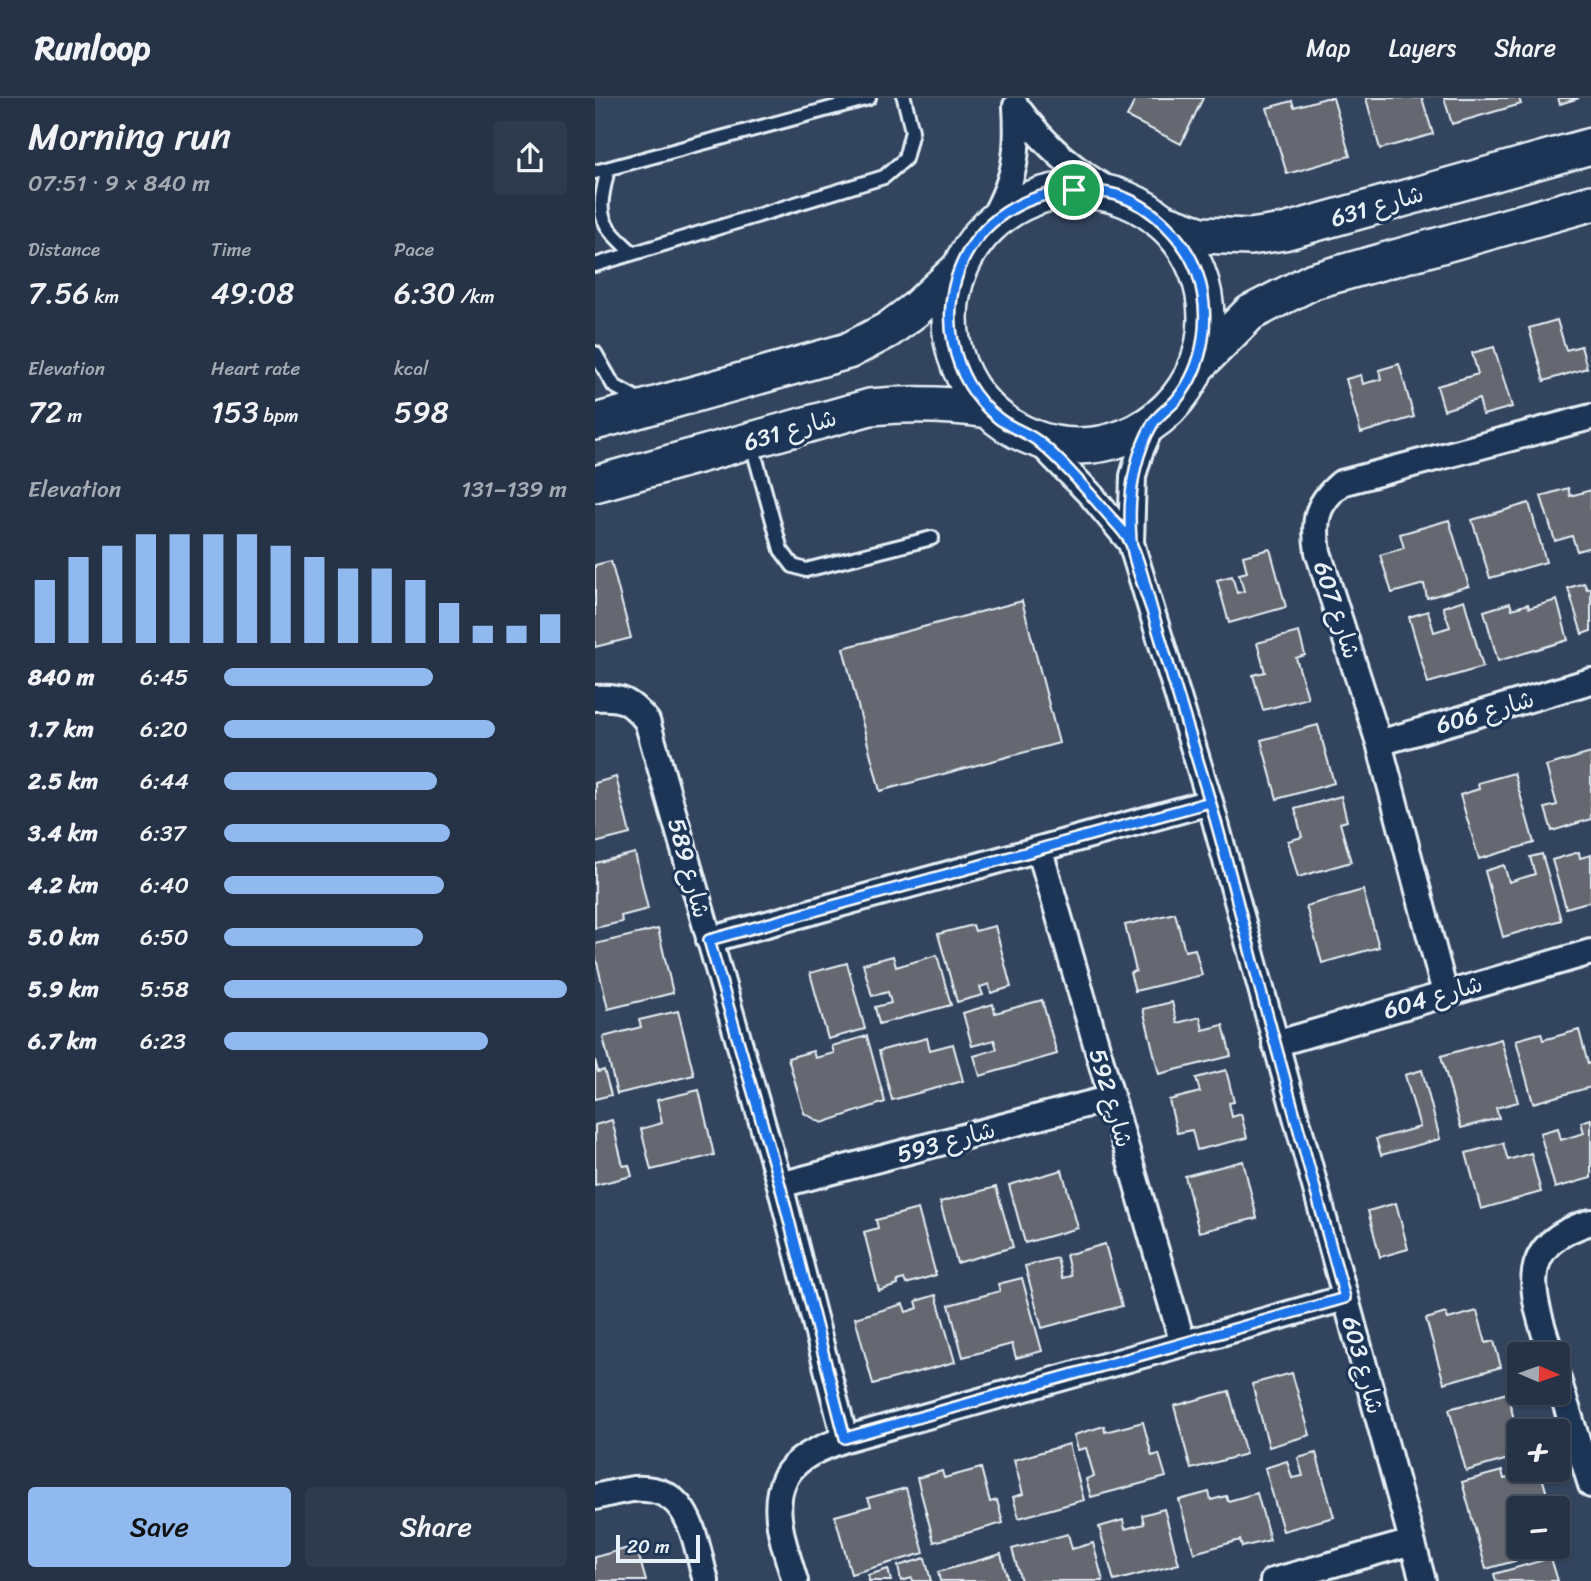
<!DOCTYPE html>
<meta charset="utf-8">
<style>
:root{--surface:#263346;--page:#2e3b4d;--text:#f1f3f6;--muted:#a4aab3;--line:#424e5f;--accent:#90b9f0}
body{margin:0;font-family:Sriracha,"Playpen Sans Arabic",sans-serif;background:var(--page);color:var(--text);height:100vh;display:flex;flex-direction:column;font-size:26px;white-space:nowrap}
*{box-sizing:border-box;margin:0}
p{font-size:23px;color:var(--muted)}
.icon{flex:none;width:38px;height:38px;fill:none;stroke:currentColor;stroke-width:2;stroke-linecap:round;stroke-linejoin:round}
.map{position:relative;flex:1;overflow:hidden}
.drawer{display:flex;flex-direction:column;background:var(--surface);width:595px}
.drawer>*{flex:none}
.needle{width:46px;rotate:92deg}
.fabs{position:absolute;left:912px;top:1244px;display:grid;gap:14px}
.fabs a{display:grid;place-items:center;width:63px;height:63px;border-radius:7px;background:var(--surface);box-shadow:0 2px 5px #0004,0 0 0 2px var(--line);font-size:35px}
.scale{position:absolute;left:21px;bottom:18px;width:84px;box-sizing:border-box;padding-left:7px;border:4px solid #e8f1f8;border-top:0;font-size:19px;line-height:24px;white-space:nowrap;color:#e8f1f8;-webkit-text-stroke:5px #1d3557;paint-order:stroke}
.pin{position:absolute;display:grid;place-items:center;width:60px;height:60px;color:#fff;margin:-30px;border:4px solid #fff;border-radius:50%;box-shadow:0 2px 7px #0007}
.round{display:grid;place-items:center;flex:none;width:74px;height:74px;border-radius:7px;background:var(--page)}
.overview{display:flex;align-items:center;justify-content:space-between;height:119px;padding:0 28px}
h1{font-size:38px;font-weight:600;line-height:52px}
.figures{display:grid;grid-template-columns:repeat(3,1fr);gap:10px;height:119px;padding:7px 28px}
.figures div{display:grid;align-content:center}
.figures b{font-size:30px;font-weight:600}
.figures small{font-size:19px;font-weight:400}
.figures p{font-size:19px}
.chart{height:196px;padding:14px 28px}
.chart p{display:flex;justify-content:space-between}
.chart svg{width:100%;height:126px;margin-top:7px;stroke:var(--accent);stroke-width:6}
.cta{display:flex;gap:14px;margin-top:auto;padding:14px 28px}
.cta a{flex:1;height:80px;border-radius:7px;background:var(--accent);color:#111;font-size:28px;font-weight:600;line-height:80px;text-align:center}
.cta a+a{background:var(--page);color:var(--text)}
ul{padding:0 28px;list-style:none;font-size:23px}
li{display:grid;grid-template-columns:112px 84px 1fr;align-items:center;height:52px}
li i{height:18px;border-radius:9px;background:var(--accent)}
header{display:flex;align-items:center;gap:42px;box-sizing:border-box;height:98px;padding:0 35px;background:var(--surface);border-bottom:2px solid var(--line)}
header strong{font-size:33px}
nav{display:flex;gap:38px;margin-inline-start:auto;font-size:24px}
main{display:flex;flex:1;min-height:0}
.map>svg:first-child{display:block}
.building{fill:#65686f;stroke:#e8f1f8;stroke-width:2}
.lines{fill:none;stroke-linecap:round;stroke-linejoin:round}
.service-casing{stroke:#e8f1f8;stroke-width:18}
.minor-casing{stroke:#e8f1f8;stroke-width:30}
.secondary-casing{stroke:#e8f1f8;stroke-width:40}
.service{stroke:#1d3557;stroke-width:12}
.minor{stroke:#1d3557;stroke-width:24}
.secondary{stroke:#1d3557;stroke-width:35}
.route-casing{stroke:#fff;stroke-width:14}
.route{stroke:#1a73e8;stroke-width:9}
.labels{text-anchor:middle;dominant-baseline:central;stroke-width:6;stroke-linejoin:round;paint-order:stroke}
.street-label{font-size:24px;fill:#e8f1f8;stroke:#1d3557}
</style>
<header>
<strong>Runloop</strong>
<nav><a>Map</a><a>Layers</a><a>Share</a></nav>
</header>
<main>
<section class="drawer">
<div class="overview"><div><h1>Morning run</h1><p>07:51 · 9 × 840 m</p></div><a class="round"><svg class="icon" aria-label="share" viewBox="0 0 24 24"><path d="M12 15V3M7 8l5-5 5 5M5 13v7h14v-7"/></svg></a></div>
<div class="figures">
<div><p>Distance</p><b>7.56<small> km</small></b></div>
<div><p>Time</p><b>49:08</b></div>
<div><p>Pace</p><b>6:30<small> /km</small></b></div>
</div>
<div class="figures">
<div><p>Elevation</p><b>72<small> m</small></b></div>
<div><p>Heart rate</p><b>153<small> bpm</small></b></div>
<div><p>kcal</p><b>598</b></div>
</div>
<div class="chart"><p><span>Elevation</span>131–139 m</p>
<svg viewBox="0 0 160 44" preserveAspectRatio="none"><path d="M5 44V22M15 44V14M25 44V10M35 44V6M45 44V6M55 44V6M65 44V6M75 44V10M85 44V14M95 44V18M105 44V18M115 44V22M125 44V30M135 44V38M145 44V38M155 44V34"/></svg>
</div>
<ul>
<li><b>840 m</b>6:45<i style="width:61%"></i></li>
<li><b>1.7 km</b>6:20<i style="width:79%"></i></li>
<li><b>2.5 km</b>6:44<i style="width:62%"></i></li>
<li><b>3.4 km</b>6:37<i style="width:66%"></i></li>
<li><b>4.2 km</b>6:40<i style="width:64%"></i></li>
<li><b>5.0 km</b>6:50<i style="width:58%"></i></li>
<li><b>5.9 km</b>5:58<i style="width:100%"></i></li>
<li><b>6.7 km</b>6:23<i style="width:77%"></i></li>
</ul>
<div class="cta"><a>Save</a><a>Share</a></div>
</section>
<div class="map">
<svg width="996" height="1483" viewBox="0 0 996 1483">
<rect width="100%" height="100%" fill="#33445e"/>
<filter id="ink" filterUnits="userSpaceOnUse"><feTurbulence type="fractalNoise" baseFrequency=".0143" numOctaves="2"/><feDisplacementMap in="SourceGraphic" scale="14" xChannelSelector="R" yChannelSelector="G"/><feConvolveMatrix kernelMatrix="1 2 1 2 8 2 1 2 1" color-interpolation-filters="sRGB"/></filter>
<g filter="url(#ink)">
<path class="building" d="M541 0H608L586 46 532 19Z
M731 0H738L755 58 692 76 672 10 697 3 699 9Z
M771 0H827L838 36 785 51Z
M849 0H924L926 6 857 26Z
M963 0H984L965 6Z
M962 222 971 252 986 248 992 270 949 283 934 230Z
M899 249 917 309 888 317 884 301 849 312 842 288 883 276 877 255Z
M804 266 819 319 766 335 751 281 766 277 768 286 786 281 784 272Z
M973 390 975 398 996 392V449L982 453 977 438 960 443 946 398Z
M934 405 951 464 895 480 877 422Z
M854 422 874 488 832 500 829 486 797 495 785 457 809 450 805 436Z
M675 451 691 509 634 525 622 482 637 478 642 495 649 493 644 476 652 474 648 458Z
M16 463 36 540 0 549V467Z
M989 485 992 491 996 490V533L987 536 973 490Z
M869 502 888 569 833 585 814 519 833 513 839 534 855 529 848 509Z
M962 502 973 542 903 563 889 513 915 505 917 511 933 506 934 510Z
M427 503 464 645 285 693 248 550Z
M704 534 710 557 701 560 713 600 668 612 658 577 670 574 662 545Z
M723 627 739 685 682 701 666 642Z
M996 655V721L957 733 950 710 962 707 951 668Z
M919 675 939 745 884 761 865 697 884 691 883 685Z
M21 679 35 736 0 745V685Z
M746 698 752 723 745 725 756 764 703 779 693 743 707 739 700 711Z
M984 754 985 760 996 757V803L971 810 957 762Z
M40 755 53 811 26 818 27 824 0 830V765Z
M947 756 966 822 908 839 890 773 909 767 914 784 940 776 935 759Z
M768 792 784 849 727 865 711 808Z
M580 815 590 853 600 851 607 877 540 893 535 875 541 873 530 827Z
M378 827 380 833 400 828 416 889 396 895 394 886 385 889 388 897 362 904 343 836Z
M63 831 78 895 13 911 0 856V846Z
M342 857 356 907 284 926 280 909 296 905 293 894 277 898 268 866 298 858 301 869Z
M252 865 270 931 233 941 215 875Z
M447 902 462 956 385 978 379 958 402 951 399 942 377 948 368 915 398 906 400 915Z
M577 904 582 925 605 919 608 932 628 927 636 958 564 976 548 911Z
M83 913 99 977 22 996 8 939 46 929 44 922Z
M984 932 993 966 996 965V989L938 1005 921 942 946 935 948 942Z
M272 938 290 1004 227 1025 209 1015 193 960 218 953 220 960 239 955 237 948Z
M332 940 335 952 358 946 368 983 297 1002 284 953Z
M906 941 923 1004 901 1010 904 1020 866 1030 846 958Z
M0 962 3 974 9 972 16 997 0 1001Z
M631 972 639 1004 634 1005 637 1019 646 1016 652 1040 602 1052 597 1032 582 1035 574 1002 605 994 601 980Z
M827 972 845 1041 786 1057 781 1041 825 1029 810 977Z
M104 992 119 1057 56 1072 46 1031 67 1025 62 1002Z
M996 1021V1080L960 1090 945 1035 963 1030 966 1042 989 1035 986 1024Z
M17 1022 28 1068 34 1067 37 1078 0 1087V1027Z
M908 1045 913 1062 936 1055 946 1094 886 1111 871 1055Z
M648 1063 662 1120 604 1134 590 1078Z
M467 1072 483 1130 430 1145 414 1087Z
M401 1089 418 1149 362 1165 345 1104Z
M801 1105 813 1151 785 1159 773 1113Z
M323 1111 341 1177 311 1186 309 1181 302 1183 303 1187 284 1193 269 1134 283 1130 281 1122Z
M510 1146 527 1208 447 1230 430 1168 462 1160 467 1180 476 1178 471 1157Z
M427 1180 447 1253 421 1260 417 1246 368 1259 354 1207 405 1193 403 1186Z
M341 1197 360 1264 278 1286 260 1220 308 1206 311 1214 323 1210 321 1203Z
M882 1213 891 1245 899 1243 906 1269 849 1285 831 1221 851 1215 853 1221Z
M697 1275 715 1337 674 1349 657 1286Z
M634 1293 651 1356 596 1371 579 1308Z
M912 1295 924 1340V1358L871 1373 854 1311Z
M548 1324 557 1358 564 1356 571 1379 496 1399 491 1381 499 1378 491 1350 483 1352 479 1337 509 1328 510 1334Z
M474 1346 489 1402 424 1420 418 1399 428 1396 419 1362Z
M721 1355 739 1419 688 1433 670 1370 692 1363 697 1380 708 1378 703 1360Z
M386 1370 395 1404 402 1402 408 1425 339 1444 322 1380 347 1373 349 1380Z
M945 1372 956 1410H924V1449H962V1434L967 1450 891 1471 867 1384 907 1373 909 1381Z
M311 1390 329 1455 256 1476 240 1418 276 1408 273 1400Z
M614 1394 616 1402 631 1398 633 1403 662 1395 675 1442 647 1449 645 1442 599 1455 584 1402Z
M569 1411 584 1466 519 1483 504 1429 528 1422 530 1431 549 1426 547 1417Z
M473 1436 477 1451 498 1445 508 1483H426L417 1451Z
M41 1448 51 1483H0V1459Z
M406 1456 413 1483H345L343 1474Z
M330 1460 336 1483H318L317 1480 306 1483 303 1468Z
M956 1460 963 1483H901L899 1476Z
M293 1471 296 1483H274L273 1477Z"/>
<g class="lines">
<defs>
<path id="service" d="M13 71C2 117 2 123 38 155
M0 74 274 0
M0 167 289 79 310 61 317 33 309 0
M0 255 19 288 47 303
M156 343 186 452 198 468 211 472 337 440"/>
<path id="minor" d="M421 8C451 49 479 73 524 98
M396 124C420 81 424 57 421 8
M558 324 545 354 538 378 536 445 615 704 828 1483
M442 342 496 397 536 445
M0 600C27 598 35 603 52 623L185 1087 250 1341
M784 645 996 583
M445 753 588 1246
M114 842 615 704
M850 895 784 645 723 454C718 422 721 406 746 385L996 319
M680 946 996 854
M185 1087 516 1000
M956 1256C937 1196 918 1147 996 1124
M962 1278 996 1387
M0 1399C12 1396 25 1393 38 1391 96 1386 99 1441 111 1483
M200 1483C188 1443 165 1387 210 1359 222 1351 237 1346 250 1341L750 1200
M678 1483 817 1444"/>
<path id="secondary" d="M355 220a128 128 0 1 1 256 0a128 128 0 1 1-256 0Z
M566 123 606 137 655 139 689 134 996 48
M600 270 655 215 718 183 996 105
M0 324 253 253 293 232 321 211 365 170
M0 386 275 309C316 305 353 306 394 312"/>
</defs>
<use href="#service" class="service-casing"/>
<use href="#minor" class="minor-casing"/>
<use href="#secondary" class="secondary-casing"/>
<use href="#service" class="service"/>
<use href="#minor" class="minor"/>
<use href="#secondary" class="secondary"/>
</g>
</g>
<g class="lines" filter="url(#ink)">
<defs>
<path id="route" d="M479 92C494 92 508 93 522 97 558 108 591 142 603 177 616 218 610 267 582 301 575 310 562 317 557 327 537 362 533 403 536 442 538 465 552 496 559 519 577 580 597 641 615 703 634 768 650 835 668 901 695 1001 723 1100 750 1200L250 1340 185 1087 114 842 615 704C597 643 578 583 560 522 553 501 546 464 536 446 531 434 518 423 510 413 489 389 468 364 444 344 432 334 415 330 403 320 355 281 342 212 371 157 394 116 434 96 479 92"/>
</defs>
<use href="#route" class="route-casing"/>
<use href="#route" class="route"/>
</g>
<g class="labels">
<g class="street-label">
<text transform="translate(782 108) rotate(-16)">شارع 631</text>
<text transform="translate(195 332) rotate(-16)">شارع 631</text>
<text transform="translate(742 512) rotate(72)">شارع 607</text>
<text transform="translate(890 614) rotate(-16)">شارع 606</text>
<text transform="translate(94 770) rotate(75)">شارع 589</text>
<text transform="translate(838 899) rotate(-16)">شارع 604</text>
<text transform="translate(516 1000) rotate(74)">شارع 592</text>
<text transform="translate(351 1044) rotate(-15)">شارع 593</text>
<text transform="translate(768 1267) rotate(75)">شارع 603</text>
</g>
</g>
</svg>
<div class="fabs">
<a><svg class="needle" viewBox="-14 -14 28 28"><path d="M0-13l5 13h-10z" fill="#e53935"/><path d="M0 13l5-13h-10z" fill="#a4aab3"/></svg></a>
<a>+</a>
<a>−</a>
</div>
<div class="scale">20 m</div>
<div class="pin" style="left:479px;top:92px;background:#1e9e55"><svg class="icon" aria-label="arrive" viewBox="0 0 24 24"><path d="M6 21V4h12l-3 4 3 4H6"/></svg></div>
</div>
</main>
